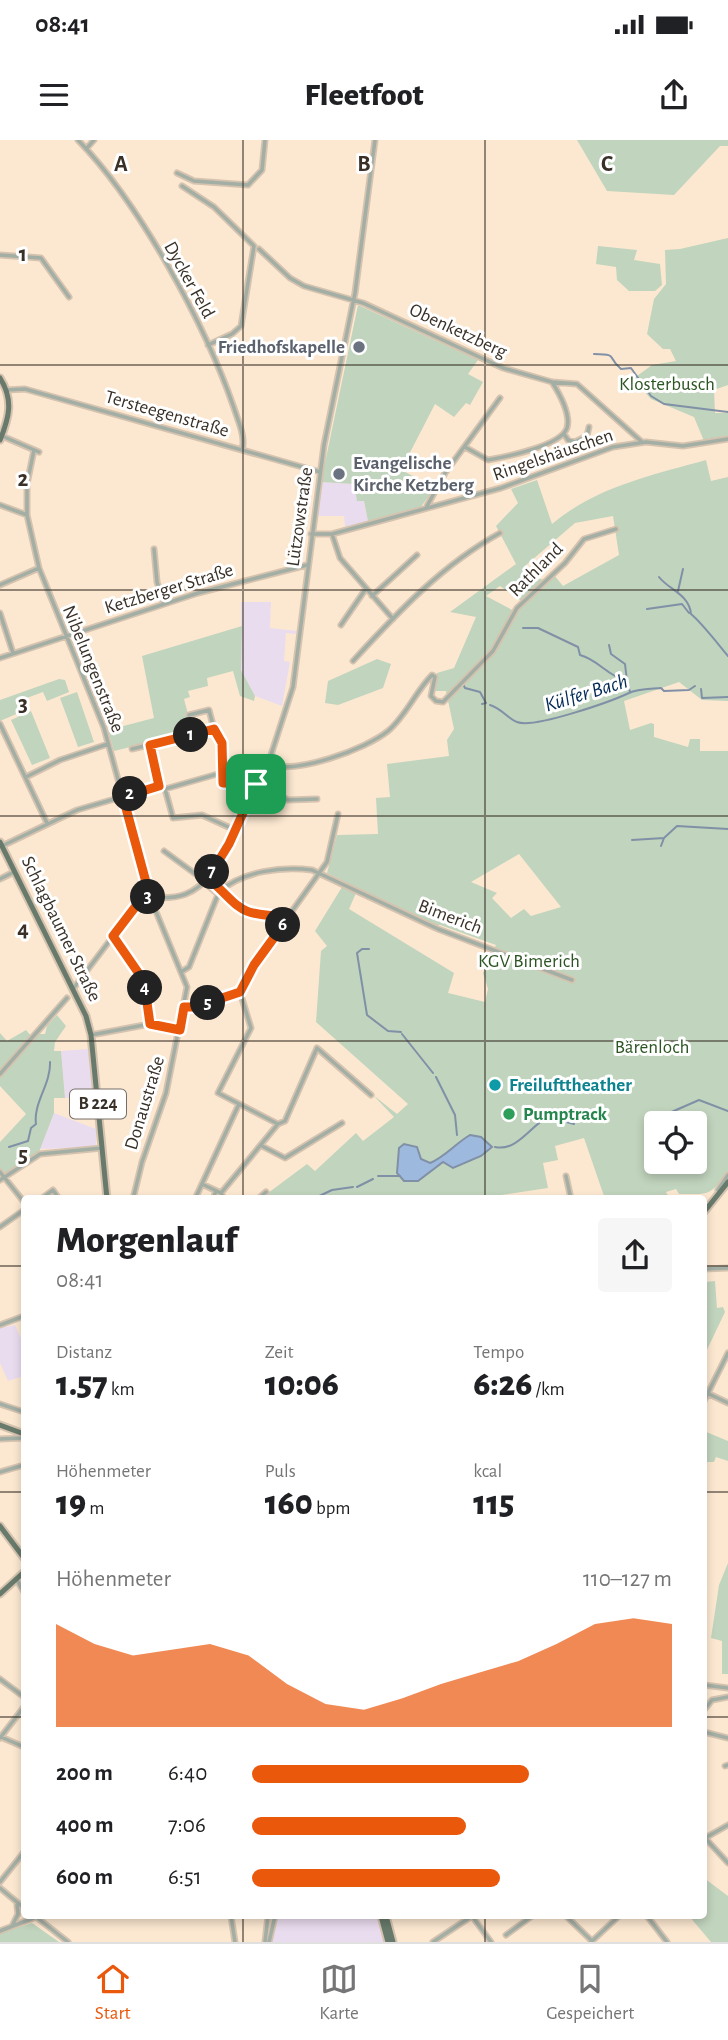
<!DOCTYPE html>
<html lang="de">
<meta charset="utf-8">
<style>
:root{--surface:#fff;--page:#f6f6f6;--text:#202124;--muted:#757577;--line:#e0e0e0;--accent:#ea580c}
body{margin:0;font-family:"Alegreya Sans",sans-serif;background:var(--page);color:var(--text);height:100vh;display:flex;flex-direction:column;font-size:26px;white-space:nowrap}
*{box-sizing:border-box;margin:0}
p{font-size:23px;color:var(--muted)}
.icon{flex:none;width:38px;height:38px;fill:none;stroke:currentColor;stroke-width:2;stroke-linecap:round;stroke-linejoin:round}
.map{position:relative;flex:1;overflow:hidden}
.sheet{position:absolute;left:21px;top:1055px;width:686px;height:724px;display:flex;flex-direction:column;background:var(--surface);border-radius:7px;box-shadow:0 4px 10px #0003}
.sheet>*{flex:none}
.fabs{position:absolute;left:644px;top:971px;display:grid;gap:14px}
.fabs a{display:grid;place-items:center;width:63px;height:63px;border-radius:7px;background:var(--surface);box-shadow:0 4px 10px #0003;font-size:35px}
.pin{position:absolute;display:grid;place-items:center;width:60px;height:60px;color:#fff;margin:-30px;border-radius:14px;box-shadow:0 4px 10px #0006}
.km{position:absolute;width:35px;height:35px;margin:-18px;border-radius:50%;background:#222;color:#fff;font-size:19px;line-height:35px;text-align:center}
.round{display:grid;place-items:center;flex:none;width:74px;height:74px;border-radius:7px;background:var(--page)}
.headline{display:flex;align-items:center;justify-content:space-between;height:119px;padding:0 35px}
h1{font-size:38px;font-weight:800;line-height:52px}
.metrics{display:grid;grid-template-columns:repeat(3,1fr);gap:10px;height:119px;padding:7px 35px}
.metrics div{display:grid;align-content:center}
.metrics b{font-size:35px;font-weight:800}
.metrics small{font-size:19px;font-weight:400}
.metrics p{font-size:19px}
.chart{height:196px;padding:14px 35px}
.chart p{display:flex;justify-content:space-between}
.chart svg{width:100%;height:126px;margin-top:7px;fill:var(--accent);opacity:.7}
ul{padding:0 35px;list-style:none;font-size:23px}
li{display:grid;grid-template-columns:112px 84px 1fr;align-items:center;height:52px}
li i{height:18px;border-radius:9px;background:var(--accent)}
.status{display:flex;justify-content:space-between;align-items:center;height:49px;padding:0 35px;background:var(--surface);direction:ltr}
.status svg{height:19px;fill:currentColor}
header{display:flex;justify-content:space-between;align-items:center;height:91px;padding:0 35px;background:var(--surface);font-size:32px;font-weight:800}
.dock{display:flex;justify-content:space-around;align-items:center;height:98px;border-top:2px solid var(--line);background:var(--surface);font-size:19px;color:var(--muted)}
.dock a{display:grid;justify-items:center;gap:4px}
.dock .active{color:var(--accent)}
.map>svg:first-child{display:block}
.commercial{fill:#eadcef}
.green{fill:#c1d4bd;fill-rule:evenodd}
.water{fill:#9eb9de;stroke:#8090a7;stroke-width:2}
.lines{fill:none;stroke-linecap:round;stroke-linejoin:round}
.stream{stroke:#8090a7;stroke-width:2}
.minor-casing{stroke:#d5c3af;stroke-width:7}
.major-casing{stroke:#d5c3af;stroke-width:9}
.minor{stroke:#a3aea5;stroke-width:3.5}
.major{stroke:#677a6b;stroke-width:5}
.route-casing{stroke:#fff;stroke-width:14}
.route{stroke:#ea580c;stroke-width:9}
.grid{fill:none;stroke:#393128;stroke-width:2;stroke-opacity:0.55}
.worship-dot{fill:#6b7280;stroke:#fff;stroke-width:2.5}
.culture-dot{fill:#0f9aa8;stroke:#fff;stroke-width:2.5}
.leisure-dot{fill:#2e9e5b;stroke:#fff;stroke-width:2.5}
.labels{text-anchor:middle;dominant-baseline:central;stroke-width:6;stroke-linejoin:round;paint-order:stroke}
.shield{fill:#fff;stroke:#746f68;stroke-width:2}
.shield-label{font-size:18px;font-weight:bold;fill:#393128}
.street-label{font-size:19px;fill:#393128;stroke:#fff}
.worship-label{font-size:19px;font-weight:bold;fill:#5b616d;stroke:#fff;text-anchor:end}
.park-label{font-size:19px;fill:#2c5523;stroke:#fff}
.culture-label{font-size:19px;font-weight:bold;fill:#0d838f;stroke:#fff;text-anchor:start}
.leisure-label{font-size:19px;font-weight:bold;fill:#27864d;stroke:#fff;text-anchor:start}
.water-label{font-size:21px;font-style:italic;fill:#032956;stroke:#fff}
.grid-label{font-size:23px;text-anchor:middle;font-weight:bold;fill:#393128;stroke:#fff;stroke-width:6;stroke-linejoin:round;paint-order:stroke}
</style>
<div class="status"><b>08:41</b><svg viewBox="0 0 49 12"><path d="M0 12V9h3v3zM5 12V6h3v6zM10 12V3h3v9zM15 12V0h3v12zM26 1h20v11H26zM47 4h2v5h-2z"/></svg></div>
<header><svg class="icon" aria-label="menu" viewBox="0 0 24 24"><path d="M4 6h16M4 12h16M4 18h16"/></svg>Fleetfoot<svg class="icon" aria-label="share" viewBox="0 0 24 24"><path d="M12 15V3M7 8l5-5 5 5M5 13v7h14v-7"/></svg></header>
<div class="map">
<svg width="728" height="1802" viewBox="0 0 728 1802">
<rect width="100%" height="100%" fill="#fce8d1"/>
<path class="commercial" d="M321 342 355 344 357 361H364L368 381 345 387 344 376H316Z
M241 462H271L270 488 297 491 296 494 286 493 284 521 290 522 282 566 255 556 241 530Z
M88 909 93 956 65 958 61 911Z
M54 973 96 989V1007L40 1009Z
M15 1185 24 1205V1236L8 1241 0 1223V1188Z
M277 1776H379L386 1802H270Z"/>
<path class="green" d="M577 0H728V6H720L674 55 607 51Z
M728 98V245L714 250 715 273H728V297L704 301 694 277 651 259 633 239 652 225 676 221 670 209H663L647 194 654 159 666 144 665 110 680 109Z
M598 106 637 110 634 120 660 124 662 145 655 151H629L617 140 616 127 596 124Z
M358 165 478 220 468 234 483 242 470 265 466 263 454 277 435 264 401 330 435 347 421 367 368 381 364 361H357L354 344 321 342Z
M706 320 711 341 728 337V561L702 560 679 542 624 561 630 590 651 583 654 584V597L688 607 690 599H700V611H728V1032C709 1057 709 1054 679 1054L676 1049 666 1052 670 1059H605L584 998 555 1006 558 1020 543 1023 548 1048 474 1059H260L307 1024 315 1031 356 993 363 1001 394 977 373 955 397 974 408 964 316 882 321 811 327 806 315 791 342 747 356 753 349 769 454 833 448 853 485 862 488 849 483 833 496 805 440 785 434 786 327 733 337 695 378 694 376 658 390 657 387 624 449 616 447 600 454 589 446 551H434L437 533 454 528 476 477 450 472 516 424 496 386 518 363 511 349 537 340 552 384C596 347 652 335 706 320ZM613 376 619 415 563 446 554 435 516 472 486 456 500 446 523 462 545 440 527 436 525 426 575 383ZM519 714 561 767 531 776 524 769 511 778 492 758 497 753 471 742ZM656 984H695V1022H656Z
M242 486 241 530 255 556 254 561 240 556 233 531 207 538 208 546 188 551 190 557 184 559 189 578 185 579 188 593 114 611 108 590 154 578 142 516Z
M377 519 391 524 383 548 338 565 325 563 328 541Z
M59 539 65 540 69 552 47 561 43 552 24 559 28 569 0 581V560Z
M77 552 94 602 78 607 60 558Z
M31 571 50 618 32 625 11 580Z
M57 875 66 886 55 902 54 911H61L65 958H54V973L39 1012 5 1034 0 1029V1002L26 974 0 946V937L38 894H45L47 886Z
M26 890 31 896 0 931V893L7 901Z
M715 1141 717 1168 723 1167 725 1172 704 1216 705 1142Z
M704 1291 728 1301V1321L716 1317 714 1322H704Z
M728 1423V1534H722V1501L711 1498 719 1445Z
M704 1738 728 1756V1802H711L689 1776H704Z
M32 1783 59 1802H0V1793Z"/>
<path class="water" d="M470 995 481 997 492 1007 481 1016 453 1028 443 1022 418 1041H404L397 1033 399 1008 404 1004 417 1007 421 1019 430 1023C445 1017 456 1003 470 995Z"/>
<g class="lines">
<path class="stream" d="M594 214C620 215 605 215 621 229L631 228 651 256 664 264 728 272
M659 437C669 450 689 454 691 474 701 482 718 504 728 516
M678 451 683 429
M647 469 682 464 689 473
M523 488H538L578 507 580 515C599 520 607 536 627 541L630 552
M609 505 611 514 625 524 627 541
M463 544 465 548 480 552 486 563 482 564
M701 549 702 558 728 557
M490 565C501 568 507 578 517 582 534 589 612 561 629 553 637 549 652 549 661 548L664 551 689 550 695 546
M632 700 664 698 677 686 728 689
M661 706 664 698
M369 809H362L357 813 367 875 388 891 401 892
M402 894 433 933
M436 937 455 975 457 995
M667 974 699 960 728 971
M9 1007 28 1001 31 988 36 984C33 963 51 944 50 922
M495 1007C517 1012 531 985 548 977L574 984
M378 1036H400
M357 1047 373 1039
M313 1059 332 1050 353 1047"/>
<defs>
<path id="minor" d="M78 0C140 64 205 184 234 268 238 281 246 297 242 310
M86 9 94 0
M177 33 194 41 248 45 262 30 265 0
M182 46 214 67 254 106 241 186 232 194 208 205
M259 109 290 138 304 146 363 163 503 228 552 242 577 244 642 302
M0 115 41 118 69 157
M6 250 25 249 320 332
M564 294 568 300 575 302 587 296 589 287
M2 296 39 312
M465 307 488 320C505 317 561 306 567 288 571 274 559 253 552 242
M34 310 27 344V375L39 428 104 588 150 757 187 847 166 953 142 1022 133 1059
M0 365 27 375
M426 368 445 333 500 258
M311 394H332L501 348 613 307 646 302 683 306 728 299
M332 394 340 418 393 479
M154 409 157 442 164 464
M0 445 39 428
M372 456 417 415
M0 473 13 513
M341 485 365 450
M0 518 198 453 307 425
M353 521C397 473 443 424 500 393
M189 575 209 570 214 589 222 603 223 643 256 644 288 660 317 659
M0 584 47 683
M132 609 214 589
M269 624C295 635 366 609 388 591 406 576 416 551 432 535L435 537 431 556 436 561 443 562 493 511 517 468 565 423 584 399 616 389
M221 633 165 649 173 678 202 675 235 690
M26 637 60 620 108 604
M2 706 77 670 159 646 150 605
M164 711 205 741
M208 738 221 750
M0 739 14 732
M204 742 218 754
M219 752C242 731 283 726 312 730L438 789 572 840
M219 752 245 772 289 777
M150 757C178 760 195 755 213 732L268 624 293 547 324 305 355 153 375 0
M113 796 144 841 150 884
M181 832 189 827 219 752
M73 849 139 762 150 757
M240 852 251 888 218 953 278 984
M184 867H195L240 852 260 816 327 722 338 674
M91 895 150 884 179 890
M0 934 67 858
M262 1006 285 1018 342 983
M0 1032 24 1062
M566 1036 571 1059
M0 1040 40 1014 102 1008
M204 1045 221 1053 224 1059
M718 1050 728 1035
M221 1053 278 984 285 981 317 908 371 955
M41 1059 53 1050 59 1059
M195 1059 239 964
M213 1059 216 1051
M258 1059 266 1052
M0 1087 24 1070
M704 1129 728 1128
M0 1185 24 1176
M707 1253 728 1263
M704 1261 728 1213
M0 1264 24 1272
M0 1299 22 1298
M0 1332 24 1325
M17 1440 24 1452
M0 1539 24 1557
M704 1545 728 1548
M704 1570 712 1560 728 1557
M704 1592 728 1598
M1 1597 24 1607
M0 1598 24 1567
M725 1626 728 1625
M705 1698 728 1723
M705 1698 728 1685
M0 1742 24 1712
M0 1748 24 1768
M35 1776 68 1802
M231 1776 235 1802
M472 1776 491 1802
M566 1776 592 1801
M647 1776 667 1802
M12 1786 18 1774 17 1765
M0 1791 36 1777
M506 1795 532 1776
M265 1802 268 1776
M269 1802 275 1776
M433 1802 472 1776
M591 1802 619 1776"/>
<path id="major" d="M0 238C14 260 9 278 0 300
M0 702 86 876 91 895 107 1059
M704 1072 728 1042
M0 1285 24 1294
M0 1386 24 1418
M0 1454 24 1432
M381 1776 388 1802
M386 1776 393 1802"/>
</defs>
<use href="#minor" class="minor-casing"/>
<use href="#major" class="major-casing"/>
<use href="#minor" class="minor"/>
<use href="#major" class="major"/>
</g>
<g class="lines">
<defs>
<path id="route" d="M214 589 222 603 223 643 256 644 229 704 208 738C244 770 234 774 289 777L254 825 240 852 195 867H184L180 890 150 884 144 841 113 796 139 762 150 757 123 657 159 646 150 605Z"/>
</defs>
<use href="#route" class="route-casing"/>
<use href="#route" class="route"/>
</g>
<path class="grid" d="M243 0V1059M485 0V1059M0 225H728M0 450H728M0 676H728M0 901H728M0 1126H24M704 1126H728M0 1352H24M704 1352H728M0 1577H24M704 1577H728M243 1776V1802M485 1776V1802"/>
<g class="worship-dot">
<circle cx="359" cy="207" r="7"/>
<circle cx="339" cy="334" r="7"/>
</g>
<circle class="culture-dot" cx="495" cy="945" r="7"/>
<circle class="leisure-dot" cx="509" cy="974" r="7"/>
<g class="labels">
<rect class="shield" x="70" y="949.5" width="56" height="29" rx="5"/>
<g class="shield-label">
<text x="98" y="964">B 224</text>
</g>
<g class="street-label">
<text transform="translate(189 140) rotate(61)">Dycker Feld</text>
<text transform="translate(458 191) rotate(25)">Obenketzberg</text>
<text transform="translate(167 274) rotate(16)">Tersteegenstraße</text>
<text transform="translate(553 315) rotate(-19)">Ringelshäuschen</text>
<text transform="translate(300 377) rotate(-82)">Lützowstraße</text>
<text transform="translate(536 430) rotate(-45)">Rathland</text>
<text transform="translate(169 449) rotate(-17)">Ketzberger Straße</text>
<text transform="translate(93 529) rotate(68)">Nibelungenstraße</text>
<text transform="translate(450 777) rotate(21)">Bimerich</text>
<text transform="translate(61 789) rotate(64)">Schlagbaumer Straße</text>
<text transform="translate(145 963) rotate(-73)">Donaustraße</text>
</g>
<g class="worship-label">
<text x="345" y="207">Friedhofskapelle</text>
<text x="353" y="323" text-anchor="start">Evangelische<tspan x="353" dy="22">Kirche Ketzberg</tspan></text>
</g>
<g class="park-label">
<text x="667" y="244">Klosterbusch</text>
<text x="529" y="821">KGV Bimerich</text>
<text x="652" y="907">Bärenloch</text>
</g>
<g class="culture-label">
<text x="509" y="945">Freilufttheather</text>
</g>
<g class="leisure-label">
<text x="523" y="974">Pumptrack</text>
</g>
<g class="water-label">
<text transform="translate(586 553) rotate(-17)">Külfer Bach</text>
</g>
</g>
<g class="grid-label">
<text x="121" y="31">A</text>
<text x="364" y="31">B</text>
<text x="607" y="31">C</text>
<text x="23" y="121">1</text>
<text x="23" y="346">2</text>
<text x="23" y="571">3</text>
<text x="23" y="796">4</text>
<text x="23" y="1022">5</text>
</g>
</svg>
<div class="fabs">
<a><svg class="icon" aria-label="locate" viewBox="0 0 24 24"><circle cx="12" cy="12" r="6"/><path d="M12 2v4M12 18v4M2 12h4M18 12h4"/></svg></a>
</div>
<div class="pin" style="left:256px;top:644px;background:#1e9e55"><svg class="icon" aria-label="arrive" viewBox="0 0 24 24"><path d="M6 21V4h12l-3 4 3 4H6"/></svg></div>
<b class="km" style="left:191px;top:595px">1</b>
<b class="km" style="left:130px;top:654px">2</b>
<b class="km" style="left:148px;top:757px">3</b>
<b class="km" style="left:145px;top:848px">4</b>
<b class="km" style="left:208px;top:863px">5</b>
<b class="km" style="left:283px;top:785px">6</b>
<b class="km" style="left:212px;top:732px">7</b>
<section class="sheet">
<div class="headline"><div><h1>Morgenlauf</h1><p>08:41</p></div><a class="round"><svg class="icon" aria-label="share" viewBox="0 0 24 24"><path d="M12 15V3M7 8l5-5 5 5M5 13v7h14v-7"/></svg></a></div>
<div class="metrics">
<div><p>Distanz</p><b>1.57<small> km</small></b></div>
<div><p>Zeit</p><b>10:06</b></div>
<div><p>Tempo</p><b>6:26<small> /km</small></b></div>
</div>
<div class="metrics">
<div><p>Höhenmeter</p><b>19<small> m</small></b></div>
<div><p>Puls</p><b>160<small> bpm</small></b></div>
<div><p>kcal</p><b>115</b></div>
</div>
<div class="chart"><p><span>Höhenmeter</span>110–127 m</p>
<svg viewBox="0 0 160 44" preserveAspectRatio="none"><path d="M0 44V8L10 15L20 19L30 17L40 15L50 19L60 29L70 36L80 38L90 34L100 29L110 25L120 21L130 15L140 8L150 6L160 8V44z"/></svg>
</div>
<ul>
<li><b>200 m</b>6:40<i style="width:66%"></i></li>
<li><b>400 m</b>7:06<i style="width:51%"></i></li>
<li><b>600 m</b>6:51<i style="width:59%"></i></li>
</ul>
</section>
</div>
<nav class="dock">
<a class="active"><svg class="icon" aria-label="home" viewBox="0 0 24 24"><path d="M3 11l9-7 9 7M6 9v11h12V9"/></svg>Start</a>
<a><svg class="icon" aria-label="map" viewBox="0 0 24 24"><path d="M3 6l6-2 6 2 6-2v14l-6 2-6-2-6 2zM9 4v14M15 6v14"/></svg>Karte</a>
<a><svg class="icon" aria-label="saved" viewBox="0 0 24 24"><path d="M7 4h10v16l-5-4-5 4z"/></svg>Gespeichert</a>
</nav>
